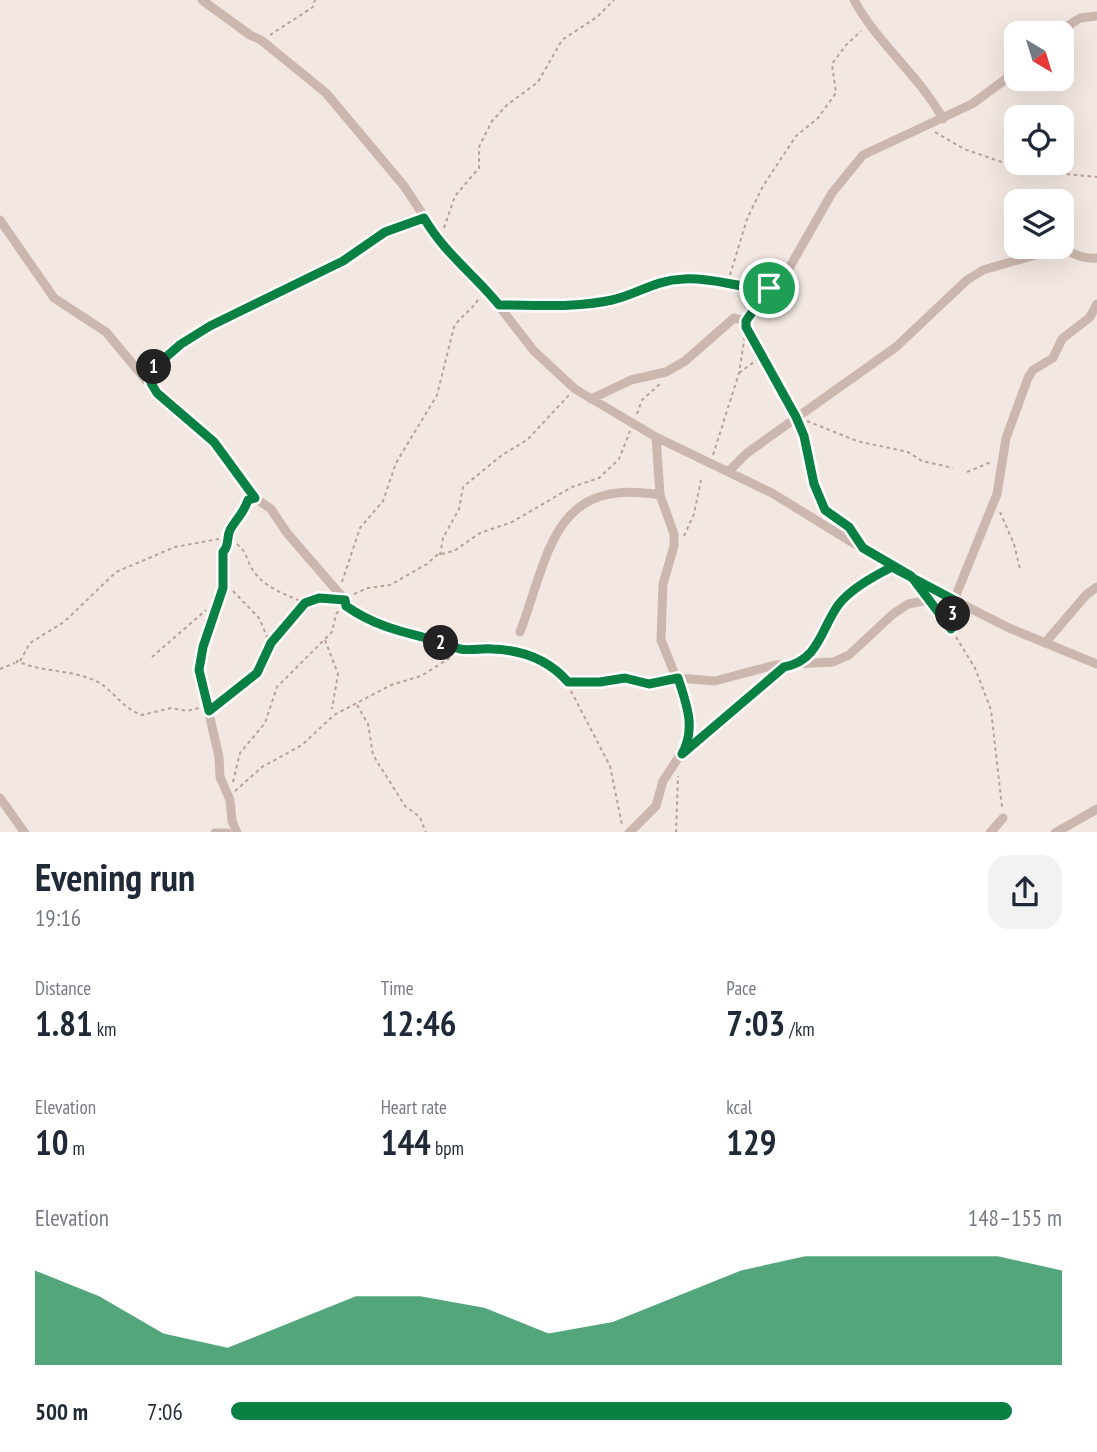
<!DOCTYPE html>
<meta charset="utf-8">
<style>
:root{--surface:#fff;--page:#f2f2f3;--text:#1f2937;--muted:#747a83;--accent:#0b8043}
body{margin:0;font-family:"PT Sans Narrow",sans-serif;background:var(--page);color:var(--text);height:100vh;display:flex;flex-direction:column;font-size:26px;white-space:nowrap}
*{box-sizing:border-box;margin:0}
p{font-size:23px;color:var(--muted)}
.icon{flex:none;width:38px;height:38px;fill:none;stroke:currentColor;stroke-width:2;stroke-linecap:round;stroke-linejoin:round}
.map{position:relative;height:832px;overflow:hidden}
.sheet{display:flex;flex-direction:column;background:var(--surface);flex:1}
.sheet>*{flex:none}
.needle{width:46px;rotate:142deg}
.buttons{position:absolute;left:1004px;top:21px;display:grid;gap:14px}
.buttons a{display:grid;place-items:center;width:70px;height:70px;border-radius:14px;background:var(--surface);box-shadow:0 7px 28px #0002;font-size:35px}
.pin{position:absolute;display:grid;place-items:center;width:60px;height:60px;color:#fff;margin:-30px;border:4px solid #fff;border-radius:50%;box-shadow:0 2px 7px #0007}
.km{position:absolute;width:35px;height:35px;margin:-18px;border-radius:50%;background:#222;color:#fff;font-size:19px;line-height:35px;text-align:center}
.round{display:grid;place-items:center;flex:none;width:74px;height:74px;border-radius:21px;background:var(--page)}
.summary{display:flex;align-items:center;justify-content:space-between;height:119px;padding:0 35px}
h1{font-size:38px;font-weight:600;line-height:52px}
.stats{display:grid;grid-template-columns:repeat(3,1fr);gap:10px;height:119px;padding:7px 35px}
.stats div{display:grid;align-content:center}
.stats b{font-size:35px;font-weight:600}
.stats small{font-size:19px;font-weight:400}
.stats p{font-size:19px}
.chart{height:196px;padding:14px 35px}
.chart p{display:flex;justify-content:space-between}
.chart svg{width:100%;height:126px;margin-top:7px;fill:var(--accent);opacity:.7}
ul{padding:0 35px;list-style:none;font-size:23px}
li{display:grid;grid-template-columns:112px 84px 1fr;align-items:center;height:52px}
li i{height:18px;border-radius:9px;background:var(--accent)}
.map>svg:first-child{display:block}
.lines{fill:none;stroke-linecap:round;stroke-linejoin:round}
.path{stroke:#b7a197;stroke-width:2;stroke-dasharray:3.5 3.5;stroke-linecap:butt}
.street{stroke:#cbb7ad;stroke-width:9}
.route-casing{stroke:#fff;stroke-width:14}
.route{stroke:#0b8043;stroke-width:9}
</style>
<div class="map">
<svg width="1097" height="833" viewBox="0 0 1097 833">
<rect width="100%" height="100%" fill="#f3e8e1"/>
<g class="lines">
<path class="path" d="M270 35 313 7 315 0
M935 132 964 149 1025 170 1097 177
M444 228 455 196 479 168V147L492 121 507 105 538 82 562 40 597 17 614 0
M730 275 747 219 763 186 796 136 818 118 836 93 832 64 846 45 861 31
M747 329 792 409
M151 373 156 363 192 337 343 261 385 232 416 221
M739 373 762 356
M637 414 642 400 661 383
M807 421 857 441 908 452 922 461 953 468
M800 427 814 484 825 510 850 530
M713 455 739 373 746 329
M967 472 991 462
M1000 512 1014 544 1020 569
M684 536 694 514 701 480
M237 544C248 552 247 564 255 573 267 589 286 594 304 603
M440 555 443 538 459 509 463 487 502 455 527 440 570 394
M342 582 360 528 383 501 396 463 437 395 454 327C461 315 472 311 479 298
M233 591 259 618 271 646
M354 594 368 588 390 585 427 564 437 555 454 551 480 533 512 522 572 487 599 478 619 459 630 431
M932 602 943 617
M956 637 975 668 991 710 1002 807
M325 640 338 674 332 709
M152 657 206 610
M20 661 30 643 64 622 116 572 175 547 219 539
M17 663V661C43 673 72 669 98 682 114 691 123 709 142 715L171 708 187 711 199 708
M0 669 15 663
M571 691 610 766 622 825
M216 705 257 673 271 643 305 603 319 598 331 599
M357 705 368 724 373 755 405 806 420 817 426 833
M233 782 240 753 265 723 277 687 332 632 336 614 339 611
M235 791 262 767 302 745 334 715 391 685 421 676 453 656
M676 833 678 776"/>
<path class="street" d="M202 0 250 35 261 40 326 93 404 186 453 260 485 288 534 351 575 389 656 437 772 493 892 567 954 600 1009 628 1097 664
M854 0C877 43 918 74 943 119
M1057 33 1080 18 1097 16
M0 220 54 298 106 332 161 398 206 433 255 498 271 509 287 533 345 600 346 606C373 625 398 631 430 639 441 642 453 649 465 650 507 652 537 647 568 682H600L625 678 649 684 678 678 715 681 775 665 833 662 849 655 893 614 908 604 924 601
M499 305C536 305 576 308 612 300 639 294 654 280 684 279 714 277 740 289 770 288
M591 399 631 380 666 372 685 361 734 318 746 321 770 288 788 270 832 193 863 155 972 104 1017 71
M730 470 747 453 896 347 967 280 983 270 1056 249C1072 249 1078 260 1097 258
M951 629 954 600 997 494 1006 438 1028 378 1033 370 1053 358 1062 339 1090 317 1097 304
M520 632C550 552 553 477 660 495
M1045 643 1086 595 1097 587
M799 664 821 640 844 599 892 567
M683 754 784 667
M0 798 25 833
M215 833H227
M237 833 232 821 230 800 220 777 219 757 199 670 203 647 223 588V552C230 545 226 538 230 530 236 519 244 513 248 500L255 498
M629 833 656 806 663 781 690 740 684 697 661 640 663 584 674 546V534L660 495 656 437
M990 833 1003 818
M1055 833 1097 809"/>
</g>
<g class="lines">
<defs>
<path id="route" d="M769 288C740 289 714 277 684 279 654 280 639 294 612 300 576 308 536 305 499 305 474 274 445 254 424 218L385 232 343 261 210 326 181 344 151 370V383L157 393 214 442 255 498 248 500C244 513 236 519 230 530 226 538 230 545 223 552V588L203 647 199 670 209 711 257 673 271 643 305 603 319 598 345 600 346 606C373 625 398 631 430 639 440 641 450 646 460 649 470 651 482 648 492 649 522 650 548 659 568 682H600L625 678 649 684 678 678C687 705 696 729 682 754L784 667C819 661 821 628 839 604 850 590 876 575 892 567L954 600 951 629 911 576 863 548 849 527 825 510 814 484 804 436 796 417 746 327V321L769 288"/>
</defs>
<use href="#route" class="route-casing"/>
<use href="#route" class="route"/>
</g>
</svg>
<div class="buttons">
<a><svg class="needle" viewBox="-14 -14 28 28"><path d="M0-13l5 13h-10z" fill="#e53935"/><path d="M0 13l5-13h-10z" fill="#747a83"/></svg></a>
<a><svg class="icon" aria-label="locate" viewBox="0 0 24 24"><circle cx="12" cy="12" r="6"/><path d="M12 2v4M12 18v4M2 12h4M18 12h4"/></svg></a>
<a><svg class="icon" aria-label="layers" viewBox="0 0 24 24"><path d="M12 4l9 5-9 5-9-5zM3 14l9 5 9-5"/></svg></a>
</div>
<div class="pin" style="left:769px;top:288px;background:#1e9e55"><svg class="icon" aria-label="arrive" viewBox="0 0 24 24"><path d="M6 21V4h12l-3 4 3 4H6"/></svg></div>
<b class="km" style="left:154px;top:367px">1</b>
<b class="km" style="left:441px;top:643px">2</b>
<b class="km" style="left:953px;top:614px">3</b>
</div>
<section class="sheet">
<div class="summary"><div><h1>Evening run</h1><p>19:16</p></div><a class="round"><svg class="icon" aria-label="share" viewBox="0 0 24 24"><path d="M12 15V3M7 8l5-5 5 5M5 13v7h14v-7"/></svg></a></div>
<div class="stats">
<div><p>Distance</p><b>1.81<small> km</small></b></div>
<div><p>Time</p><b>12:46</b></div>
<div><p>Pace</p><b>7:03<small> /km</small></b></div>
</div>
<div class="stats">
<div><p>Elevation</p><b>10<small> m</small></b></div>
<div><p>Heart rate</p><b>144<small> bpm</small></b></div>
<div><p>kcal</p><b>129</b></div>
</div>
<div class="chart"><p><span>Elevation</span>148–155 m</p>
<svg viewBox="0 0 160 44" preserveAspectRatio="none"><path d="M0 44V11L10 20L20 33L30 38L40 29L50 20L60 20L70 24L80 33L90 29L100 20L110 11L120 6L130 6L140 6L150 6L160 11V44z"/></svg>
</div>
<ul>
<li><b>500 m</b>7:06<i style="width:94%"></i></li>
</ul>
</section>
